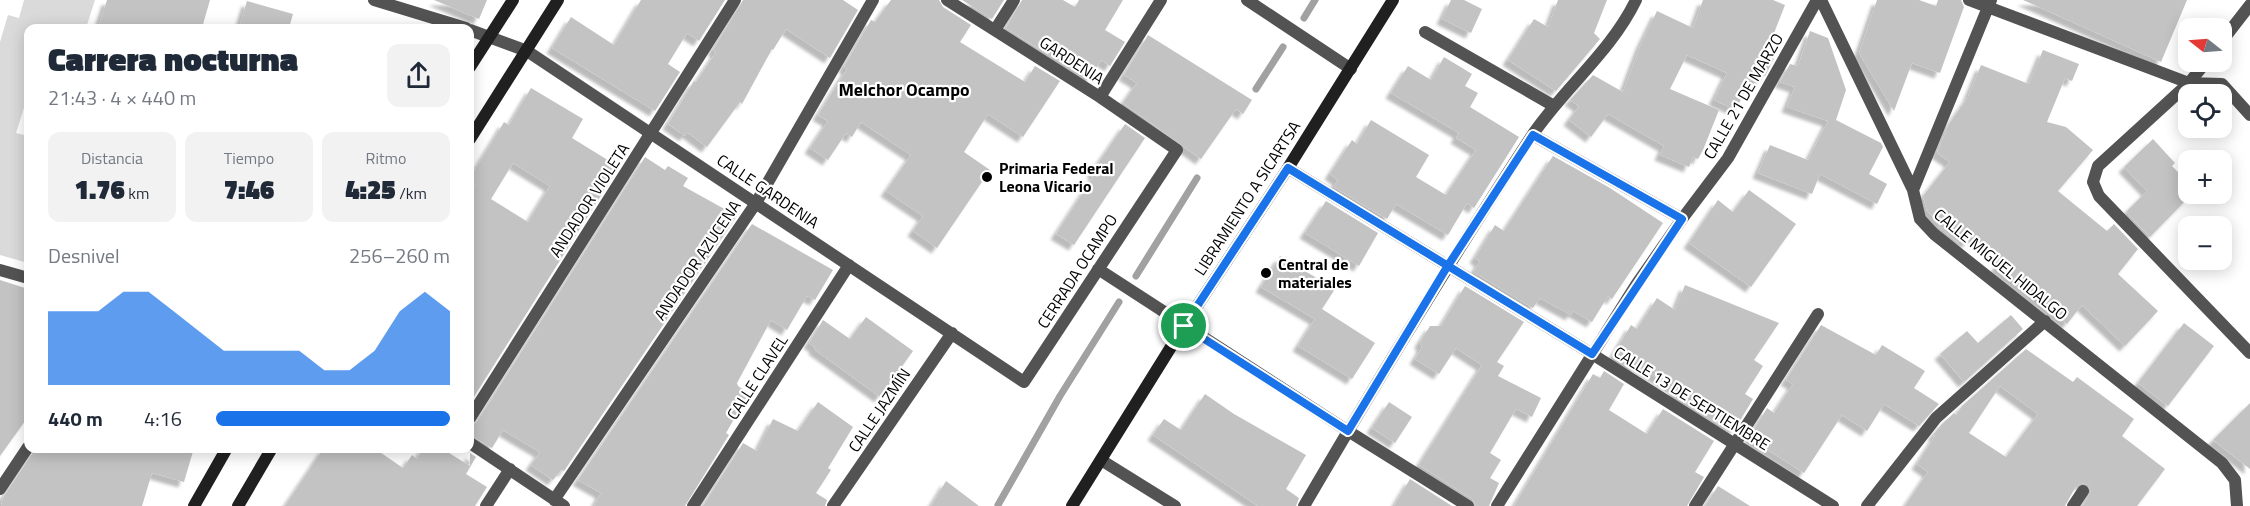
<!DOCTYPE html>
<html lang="es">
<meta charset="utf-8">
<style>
:root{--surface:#fff;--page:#f2f2f3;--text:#1f2937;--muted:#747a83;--accent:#1a73e8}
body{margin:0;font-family:"Titillium Web",sans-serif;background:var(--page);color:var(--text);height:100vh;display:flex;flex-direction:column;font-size:22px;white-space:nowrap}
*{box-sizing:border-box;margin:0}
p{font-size:20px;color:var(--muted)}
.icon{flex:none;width:33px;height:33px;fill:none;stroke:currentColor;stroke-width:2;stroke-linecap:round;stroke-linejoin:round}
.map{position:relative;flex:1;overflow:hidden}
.sheet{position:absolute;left:24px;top:24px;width:450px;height:429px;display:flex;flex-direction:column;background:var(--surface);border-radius:12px;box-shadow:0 3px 15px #0003}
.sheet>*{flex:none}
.needle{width:39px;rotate:287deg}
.tools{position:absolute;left:2178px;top:18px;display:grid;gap:12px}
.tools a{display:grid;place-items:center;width:54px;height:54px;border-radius:12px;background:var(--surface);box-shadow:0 3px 15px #0003;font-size:30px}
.pin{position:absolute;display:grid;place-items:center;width:51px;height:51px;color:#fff;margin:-26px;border:3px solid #fff;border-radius:50%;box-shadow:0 2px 6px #0007}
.round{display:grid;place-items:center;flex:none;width:63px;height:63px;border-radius:12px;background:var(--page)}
.headline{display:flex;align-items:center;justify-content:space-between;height:102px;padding:0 24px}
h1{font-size:33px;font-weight:800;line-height:45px}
.metrics{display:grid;grid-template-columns:repeat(3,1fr);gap:9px;height:102px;padding:6px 24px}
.metrics div{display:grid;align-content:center;border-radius:12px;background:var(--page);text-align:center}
.metrics b{font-size:26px;font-weight:800}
.metrics small{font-size:16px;font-weight:400}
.metrics p{font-size:16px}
.chart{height:168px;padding:12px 24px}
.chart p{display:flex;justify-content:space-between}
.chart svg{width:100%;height:108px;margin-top:6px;fill:var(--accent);opacity:.7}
ul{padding:0 24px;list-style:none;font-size:20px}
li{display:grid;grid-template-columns:96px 72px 1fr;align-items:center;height:45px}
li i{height:15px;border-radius:8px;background:var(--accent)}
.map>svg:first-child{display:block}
.green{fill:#dadada}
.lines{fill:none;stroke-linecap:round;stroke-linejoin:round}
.stream{stroke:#a1a1a1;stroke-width:7}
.building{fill:#c3c3c3;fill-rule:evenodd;filter:url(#shadow)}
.street{stroke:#535353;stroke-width:12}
.secondary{stroke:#202020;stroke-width:12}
.route-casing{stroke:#fff;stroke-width:12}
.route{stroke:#1a73e8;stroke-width:8}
.poi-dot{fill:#000;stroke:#fff;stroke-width:2}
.labels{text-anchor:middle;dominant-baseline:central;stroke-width:4.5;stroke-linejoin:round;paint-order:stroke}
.street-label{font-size:16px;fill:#000;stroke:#fff}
.poi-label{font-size:16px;font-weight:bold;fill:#000;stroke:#fff;text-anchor:start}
.neighbourhood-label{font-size:18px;font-weight:bold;fill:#000;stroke:#fff}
</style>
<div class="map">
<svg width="2250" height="506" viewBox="0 0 2250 506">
<defs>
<filter id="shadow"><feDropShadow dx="-5.5" dy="5.5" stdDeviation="1.5" flood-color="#0004"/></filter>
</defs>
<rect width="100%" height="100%" fill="#fff"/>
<path class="green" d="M24 0H95L86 28H28V95L16 133 28 136V263L0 255V42L8 15 19 18Z"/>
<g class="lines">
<path class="stream" d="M1304 18 1315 0
M1256 89 1283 47
M1136 276 1197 178
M998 505 1060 396 1119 302"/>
</g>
<path class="building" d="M107 0H210L202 28H98Z
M434 0H487L479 19Z
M641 0H725L699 41 687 33 668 64 680 72 655 111 552 48 571 17 614 45Z
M743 0H843L858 10 830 58 786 29 773 50 772 49 742 104 740 102 707 147 687 132 685 136 668 124 694 81 696 82 716 52 713 50Z
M891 0H939L943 7 971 25 960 42 1025 82 1035 66 1060 81 1023 137 988 114 964 152 990 170 937 248 913 231 923 216 886 191 911 155 861 122 852 137 846 133 828 160 810 148 828 121 818 115 847 69 844 67 871 20 875 22Z
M962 0H1004L992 19Z
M1022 0H1063L1075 7 1079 0H1123L1105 30 1125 42 1110 66 1101 60 1089 80 1006 28Z
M1451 0H1464L1482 9 1471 33 1442 19Z
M1558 0H1607L1594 33 1600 39 1556 91 1508 60 1534 19 1548 27Z
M1703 0H1773L1785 5 1765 56 1774 59 1765 76H1762L1760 83 1750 80 1736 110 1714 100 1727 73 1687 55 1670 89 1719 110 1703 150 1698 159 1693 157 1689 167 1660 155 1664 146 1608 114 1591 137 1569 120 1579 106 1570 100 1593 75 1623 92 1641 44 1657 11 1693 28Z
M1877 0H1919L1936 6 1938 0H1961L1964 7 1940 73 1912 63 1894 111 1859 53Z
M2023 0H2187L2161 62Z
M247 1 293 14 289 28H239Z
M1810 31 1828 38 1846 90 1836 120 1881 143 1883 147 1869 174 1887 184 1877 204 1820 174 1812 194 1758 173 1770 145 1808 160 1828 121 1787 107 1795 87 1780 82 1790 64 1798 66Z
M1148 35 1252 100 1243 114 1236 109 1201 159 1123 103 1137 83 1124 75Z
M2043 50 2079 64 2072 81 2065 78 2047 122 2066 127 2093 150 2058 191 2107 231 2114 224 2138 249 2118 274 2158 311 2125 346 2082 305 2067 324 1996 267 2001 260 1973 236 1966 243 1962 239 1958 243 1938 226 1939 222 1927 211 1923 196 1950 162 1937 153 1949 124 1968 97 1981 65 2029 84Z
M1444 57 1472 74 1465 86 1478 93 1470 107 1519 137 1474 208 1467 203 1448 235 1396 204 1387 219 1334 187 1338 180 1330 174 1352 140 1357 144 1371 120 1429 155 1416 177 1446 195 1476 150 1456 138 1459 133 1391 93 1408 66 1431 80Z
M531 88 583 119 572 138 619 167 470 403V194L476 184 470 178 504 122 509 125ZM513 163 550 186 528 222 491 199Z
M1125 124 1145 138 1074 245 1056 234 1095 174 1092 172Z
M2153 139 2175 163 2172 166 2188 182V198L2150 237 2126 212 2147 191 2124 167Z
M1553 156 1610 188 1663 223 1612 299 1608 296 1592 322 1573 311 1571 315 1540 298 1533 308 1474 272 1480 261 1475 258 1495 225 1504 231Z
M645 157 665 170 668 166 688 178 683 186 737 216 564 471 561 470 553 480 531 465 540 452 503 430 492 448 470 435V426L477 422Z
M1749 190 1796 224 1751 287 1689 243 1718 200 1733 212Z
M1326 201 1378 233 1359 266 1305 233Z
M752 224 833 270 815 300 807 296 787 330 771 320 737 383 738 386 749 393 726 433 729 435 685 506H594L601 493 578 480Z
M1280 256 1335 289 1322 309 1375 343 1352 379 1298 346 1315 319 1261 287Z
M0 280 28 289V417L0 456Z
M1685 285 1779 323 1754 360 1763 366 1745 394 1753 399 1735 429 1725 423 1723 427 1672 395 1675 389 1636 365 1633 370 1612 357 1631 325 1637 329 1657 298 1675 310Z
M1465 286 1524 322 1497 362 1504 366 1498 376 1541 398 1532 417 1516 409 1490 453 1501 460 1490 478 1499 483 1489 506H1476L1472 499 1419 465 1482 365 1456 348 1439 374 1415 359 1422 347 1420 342 1430 326H1441Z
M2011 315 2023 329 1964 382 1940 354 1967 331 1978 343Z
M866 317 913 351 880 397 814 349 815 347 809 343 823 320 850 339Z
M2184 323 2214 346 2168 406 2138 383Z
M1821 325 1876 355 1882 345 1925 371 1914 388 1939 404 1919 426 1884 404 1867 431 1842 415 1804 473 1749 438 1767 408 1774 413 1793 384 1786 380Z
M2026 349 2073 382 2077 377 2134 419 2122 436 2165 469 2137 506H2083L2091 491 2088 485 2083 483 2076 486 2065 506H1905L1928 472 1917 464 1935 436 1933 435 1942 424 1954 413 1956 415 1962 406ZM2000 386 2038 414 2006 457 1969 433Z
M1604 371 1624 384 1609 410 1647 434 1663 409 1714 441 1695 472 1704 477 1687 506H1514L1593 374 1600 378Z
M1205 394 1234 414 1306 455 1286 489 1299 498 1296 506H1258L1153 435 1164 419 1181 430Z
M818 402 853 427 828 468 831 470 816 493 827 500 825 506H703L743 443 757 451 773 419 798 431Z
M1389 402 1412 417 1395 443 1372 428Z
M2250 403V469L2213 440Z
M36 448H194L184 482 152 473 142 506H1L4 496Z
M324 448H374L403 468 412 455 417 459 423 448H441L470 466V453L476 457 466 474 487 487 475 506H285Z
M1410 479 1452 506H1394Z
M946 481 979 506H931Z
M1718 486 1750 506H1705Z"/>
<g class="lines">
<path class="street" d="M374 0 466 28
M1247 0 1351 69
M1821 0 1913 190 1920 219 1934 234 2222 463 2235 480 2237 506
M1969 0 2189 83 2222 84 2250 115
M470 30 527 51 1024 382 1177 150 1100 97 947 0
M995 30 1014 0
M1425 32 1554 106
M2222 41 2250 5
M2206 62 2189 83 2098 166 2093 182 2099 196 2250 353
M1100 97 1161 0
M1533 135 1682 219
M1288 168 1592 354 1833 506
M1913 190 1991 0
M1098 269 1348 431 1468 506
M0 270 28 278
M470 418 735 0
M470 443 564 506
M1101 460 1175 506
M0 489 28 447
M554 500 756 203 873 0
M486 506 510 469
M693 506 849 265
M833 506 952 333
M1304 506C1377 381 1452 258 1531 137 1563 89 1611 52 1636 0
M1497 506 1636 285 1682 219 1728 158 1817 0
M1695 506 1818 314
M1867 506 1936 418 2045 321
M2073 506 2083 491"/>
<path class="secondary" d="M470 67 513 0
M470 139 558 0
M194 506 227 448
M238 506 272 448
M1072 506 1184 326 1288 168 1393 0"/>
</g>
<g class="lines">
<defs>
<path id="route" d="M1184 326 1288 168 1592 354 1682 219 1533 135 1447 267 1348 431 1184 326"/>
</defs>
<use href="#route" class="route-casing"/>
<use href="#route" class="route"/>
</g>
<g class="poi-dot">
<circle cx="987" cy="177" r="6"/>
<circle cx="1266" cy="273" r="6"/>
</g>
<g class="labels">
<g class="street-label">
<text transform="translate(1072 60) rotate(33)">GARDENIA</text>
<text transform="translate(1743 96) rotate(-60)">CALLE 21 DE MARZO</text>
<text transform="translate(768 191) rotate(34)">CALLE GARDENIA</text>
<text transform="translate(1247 198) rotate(-57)">LIBRAMIENTO A SICARTSA</text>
<text transform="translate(589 200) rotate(-57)">ANDADOR VIOLETA</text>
<text transform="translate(697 260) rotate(-56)">ANDADOR AZUCENA</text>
<text transform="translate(2001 264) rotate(39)">CALLE MIGUEL HIDALGO</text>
<text transform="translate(1077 271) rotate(-57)">CERRADA OCAMPO</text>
<text transform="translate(757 377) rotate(-57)">CALLE CLAVEL</text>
<text transform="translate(1692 398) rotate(32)">CALLE 13 DE SEPTIEMBRE</text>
<text transform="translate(879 410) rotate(-56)">CALLE JAZMÍN</text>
</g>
<g class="poi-label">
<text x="999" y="168">Primaria Federal<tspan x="999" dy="18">Leona Vicario</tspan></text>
<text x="1278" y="264">Central de<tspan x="1278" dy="18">materiales</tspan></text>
</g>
<g class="neighbourhood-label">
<text x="904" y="89">Melchor Ocampo</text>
</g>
</g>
</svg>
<div class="tools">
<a><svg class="needle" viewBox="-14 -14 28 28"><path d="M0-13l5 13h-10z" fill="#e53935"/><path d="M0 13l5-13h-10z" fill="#747a83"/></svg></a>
<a><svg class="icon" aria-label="locate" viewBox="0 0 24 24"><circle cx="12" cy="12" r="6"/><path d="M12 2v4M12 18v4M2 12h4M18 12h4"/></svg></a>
<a>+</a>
<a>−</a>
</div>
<div class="pin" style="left:1184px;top:326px;background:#1e9e55"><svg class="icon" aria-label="arrive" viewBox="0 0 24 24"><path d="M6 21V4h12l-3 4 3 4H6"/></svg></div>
<section class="sheet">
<div class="headline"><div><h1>Carrera nocturna</h1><p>21:43 · 4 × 440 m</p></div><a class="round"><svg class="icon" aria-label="share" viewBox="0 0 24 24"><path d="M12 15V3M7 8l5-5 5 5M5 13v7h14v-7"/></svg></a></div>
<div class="metrics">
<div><p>Distancia</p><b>1.76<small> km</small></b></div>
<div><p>Tiempo</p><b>7:46</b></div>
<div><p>Ritmo</p><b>4:25<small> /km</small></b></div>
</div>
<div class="chart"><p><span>Desnivel</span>256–260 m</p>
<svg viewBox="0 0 160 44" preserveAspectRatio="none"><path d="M0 44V14L10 14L20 14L30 6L40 6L50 14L60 22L70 30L80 30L90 30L100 30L110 38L120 38L130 30L140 14L150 6L160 14V44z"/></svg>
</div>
<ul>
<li><b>440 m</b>4:16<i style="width:100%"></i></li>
</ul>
</section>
</div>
